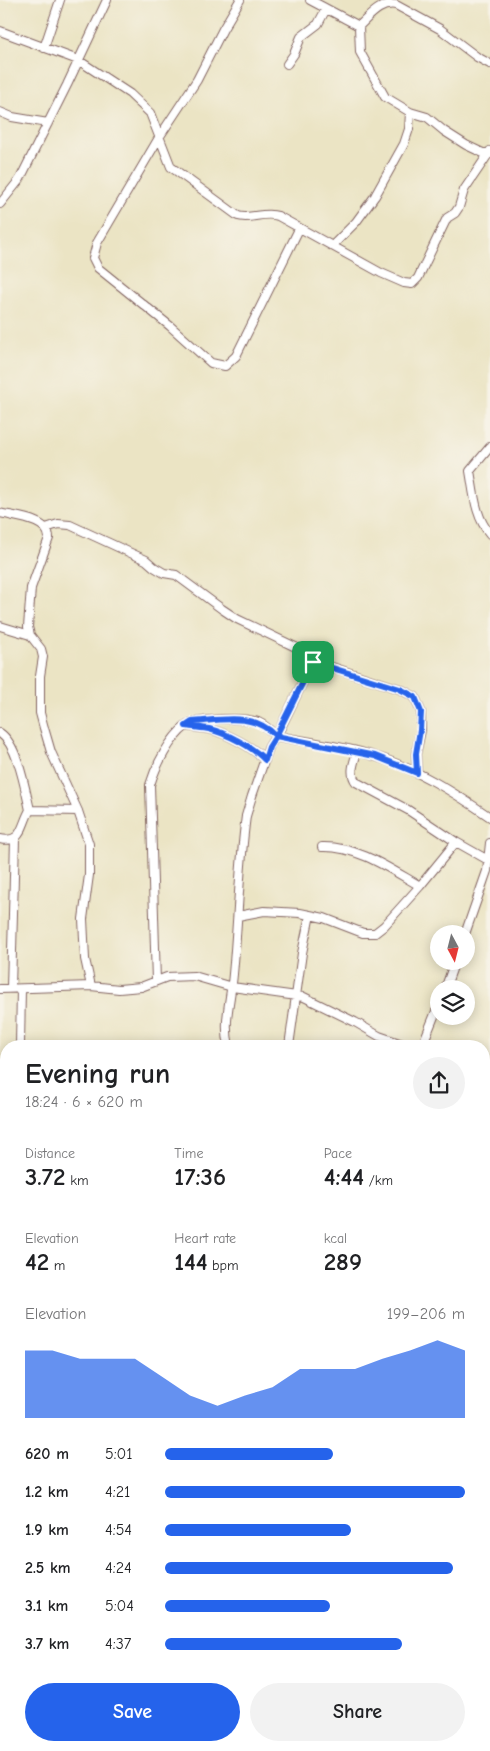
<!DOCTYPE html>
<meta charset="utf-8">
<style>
:root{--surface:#fff;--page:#f2f2f2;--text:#202124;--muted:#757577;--accent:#2563eb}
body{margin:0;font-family:"Comic Neue",sans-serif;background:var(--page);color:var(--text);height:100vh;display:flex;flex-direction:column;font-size:19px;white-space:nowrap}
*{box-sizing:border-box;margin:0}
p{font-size:16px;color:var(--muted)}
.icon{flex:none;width:28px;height:28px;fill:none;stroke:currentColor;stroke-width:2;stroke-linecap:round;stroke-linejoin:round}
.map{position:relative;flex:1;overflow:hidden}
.side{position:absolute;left:0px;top:1040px;width:490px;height:711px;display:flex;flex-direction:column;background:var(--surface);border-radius:20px 20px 0 0;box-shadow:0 2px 12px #0003}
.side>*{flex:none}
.needle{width:32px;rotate:173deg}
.fabs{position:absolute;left:430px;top:925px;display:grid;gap:10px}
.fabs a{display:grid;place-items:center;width:45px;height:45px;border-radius:50%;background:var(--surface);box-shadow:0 2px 12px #0003;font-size:25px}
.pin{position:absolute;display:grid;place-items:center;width:42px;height:42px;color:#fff;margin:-21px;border-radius:10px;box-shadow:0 2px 8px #0006}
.round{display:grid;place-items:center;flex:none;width:52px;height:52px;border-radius:26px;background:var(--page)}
.head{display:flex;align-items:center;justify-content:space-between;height:85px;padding:0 25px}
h1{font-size:28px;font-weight:700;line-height:38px}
.figures{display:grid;grid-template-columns:repeat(3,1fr);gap:8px;height:85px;padding:5px 25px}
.figures div{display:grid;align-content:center}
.figures b{font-size:25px;font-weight:700}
.figures small{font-size:14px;font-weight:400}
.figures p{font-size:14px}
.chart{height:140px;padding:10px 25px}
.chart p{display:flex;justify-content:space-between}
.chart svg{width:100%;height:90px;margin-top:5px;fill:var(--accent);opacity:.7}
.cta{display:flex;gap:10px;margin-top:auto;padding:10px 25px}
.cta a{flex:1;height:58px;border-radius:30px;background:var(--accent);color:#fff;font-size:20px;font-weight:700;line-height:58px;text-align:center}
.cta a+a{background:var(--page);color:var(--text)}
ul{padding:0 25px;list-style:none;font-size:16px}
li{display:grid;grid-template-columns:80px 60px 1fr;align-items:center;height:38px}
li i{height:12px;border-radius:6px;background:var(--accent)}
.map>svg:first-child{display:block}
.green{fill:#b1c86d;stroke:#7e744c}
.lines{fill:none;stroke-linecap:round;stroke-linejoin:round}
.minor-casing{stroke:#826461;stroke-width:10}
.tertiary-casing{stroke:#826461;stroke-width:11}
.minor{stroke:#fff;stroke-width:8}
.tertiary{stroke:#fff;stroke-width:9}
.route-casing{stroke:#fff;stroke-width:10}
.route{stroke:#2563eb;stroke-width:6}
</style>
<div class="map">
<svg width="490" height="1751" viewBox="0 0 490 1751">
<rect width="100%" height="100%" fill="#f7f3e8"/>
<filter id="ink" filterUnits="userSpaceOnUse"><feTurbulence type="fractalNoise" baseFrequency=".02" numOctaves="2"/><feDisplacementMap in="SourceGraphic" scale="10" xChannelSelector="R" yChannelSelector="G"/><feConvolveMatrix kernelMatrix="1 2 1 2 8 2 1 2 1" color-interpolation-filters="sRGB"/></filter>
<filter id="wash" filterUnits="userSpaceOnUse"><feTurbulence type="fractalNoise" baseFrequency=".0096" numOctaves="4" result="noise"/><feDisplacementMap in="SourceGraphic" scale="20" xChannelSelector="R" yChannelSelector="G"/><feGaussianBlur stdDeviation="1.12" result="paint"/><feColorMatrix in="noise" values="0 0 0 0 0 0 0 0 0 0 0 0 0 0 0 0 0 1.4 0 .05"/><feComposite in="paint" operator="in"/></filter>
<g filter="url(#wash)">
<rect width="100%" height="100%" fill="#ebe4c4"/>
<path class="green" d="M484 1314 490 1318 489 1380 484 1377Z"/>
</g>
<g filter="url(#ink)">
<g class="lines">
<defs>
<path id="minor" d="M240 0 223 29 197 80 160 136 97 243 93 258 98 268 170 326 211 363 225 366 236 356 299 229
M310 0 359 26
M0 31 78 60 130 94 150 113 171 167 238 216C251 220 264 211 278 216L381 273 404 283 412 284 418 278 447 218 455 213 459 207 464 190 489 153 490 154
M44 48 60 0
M287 64 294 54 301 37 318 24 326 9
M490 64 477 57 440 29 396 5C380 2 370 16 359 26L360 52 385 97 410 112 427 117 444 131 466 145 483 153H489L490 151
M0 112 12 117 48 123
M0 204 20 179 67 85 107 0
M332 246 356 222 375 196 404 144 409 129 410 112
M490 447 470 471C474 493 475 517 490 534
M0 513C15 517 49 519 49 538L31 588 28 627 30 635 41 649 43 657 40 676V713L44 728 51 752 78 811 89 844V875L83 919 85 959 91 986
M46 528 58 524 70 525 146 560 154 567 164 573 176 575 222 609 237 619 310 654 313 661 280 729 269 747 252 796 246 816C239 869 238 922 233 974 231 999 223 1022 229 1046
M0 626 30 635
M313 661 400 689 415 697 421 712V730L416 754 417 773
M186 726C193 727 202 728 209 729 226 733 253 747 265 760
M0 733C18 745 25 789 30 810
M357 752C354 762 349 773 356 782L408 810 456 842
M0 839C23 844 21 825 30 810L78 811
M322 847C358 846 390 869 420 886
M238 916 264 911 300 913 324 918 363 933H375L384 926 420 886 456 842 488 860
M465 934 487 871 490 843
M156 981 150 785C156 765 170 738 186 726 197 718 244 717 258 722 265 725 271 731 276 736 309 742 343 746 374 756 416 768 455 793 490 817
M11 988 15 839
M0 989 91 986 119 989 141 987 167 977 194 976 232 987 304 997 355 1022 379 1036 408 1046
M445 989 455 961
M20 1046 21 989
M289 1046 302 953 310 915
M422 1046 439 1004
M484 1087 490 1091
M484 1129 490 1113
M0 1168 6 1167
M484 1276 490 1278
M0 1329 6 1328
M484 1400 490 1401
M0 1402H6
M484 1466 490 1457
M484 1538 490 1542
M0 1632 6 1634
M0 1735 6 1737
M31 1745 50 1751
M372 1745 379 1751
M478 1745 484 1751
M235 1751 236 1745"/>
<path id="tertiary" d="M484 1676 490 1670
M410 1751 416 1745"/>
</defs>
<use href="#minor" class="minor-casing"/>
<use href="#tertiary" class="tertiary-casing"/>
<use href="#minor" class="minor"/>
<use href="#tertiary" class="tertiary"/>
</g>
</g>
<g class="lines" filter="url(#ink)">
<defs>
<path id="route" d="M313 662 276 736C253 712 222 720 192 722L186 726C193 727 202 728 209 729 226 733 253 747 265 760L269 747 276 736 375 756 417 773 416 754 420 730 421 712 415 697 400 689 313 662"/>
</defs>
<use href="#route" class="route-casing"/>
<use href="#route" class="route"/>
</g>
</svg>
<div class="fabs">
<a><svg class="needle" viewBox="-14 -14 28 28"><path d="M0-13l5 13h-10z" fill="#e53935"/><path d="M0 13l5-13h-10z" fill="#757577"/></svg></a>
<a><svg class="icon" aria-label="layers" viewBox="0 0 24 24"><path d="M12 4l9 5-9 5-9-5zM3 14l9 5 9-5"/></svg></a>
</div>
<div class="pin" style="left:313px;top:662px;background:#1e9e55"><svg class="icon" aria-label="arrive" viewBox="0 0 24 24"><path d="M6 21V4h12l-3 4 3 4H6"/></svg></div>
<section class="side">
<div class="head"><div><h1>Evening run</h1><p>18:24 · 6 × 620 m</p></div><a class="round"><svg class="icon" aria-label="share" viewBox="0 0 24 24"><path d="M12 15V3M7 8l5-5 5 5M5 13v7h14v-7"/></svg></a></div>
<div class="figures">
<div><p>Distance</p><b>3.72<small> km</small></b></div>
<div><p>Time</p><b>17:36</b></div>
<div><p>Pace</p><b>4:44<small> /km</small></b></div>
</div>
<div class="figures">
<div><p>Elevation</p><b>42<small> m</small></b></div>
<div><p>Heart rate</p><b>144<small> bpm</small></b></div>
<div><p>kcal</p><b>289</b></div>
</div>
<div class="chart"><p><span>Elevation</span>199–206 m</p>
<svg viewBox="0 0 160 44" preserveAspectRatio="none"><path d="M0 44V11L10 11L20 15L30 15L40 15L50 24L60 33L70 38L80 33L90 29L100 20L110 20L120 20L130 15L140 11L150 6L160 11V44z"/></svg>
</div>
<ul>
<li><b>620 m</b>5:01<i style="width:56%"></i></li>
<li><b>1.2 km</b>4:21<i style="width:100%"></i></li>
<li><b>1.9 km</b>4:54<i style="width:62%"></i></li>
<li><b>2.5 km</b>4:24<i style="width:96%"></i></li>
<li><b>3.1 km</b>5:04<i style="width:55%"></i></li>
<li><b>3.7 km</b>4:37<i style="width:79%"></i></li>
</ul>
<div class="cta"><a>Save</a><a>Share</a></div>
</section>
</div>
